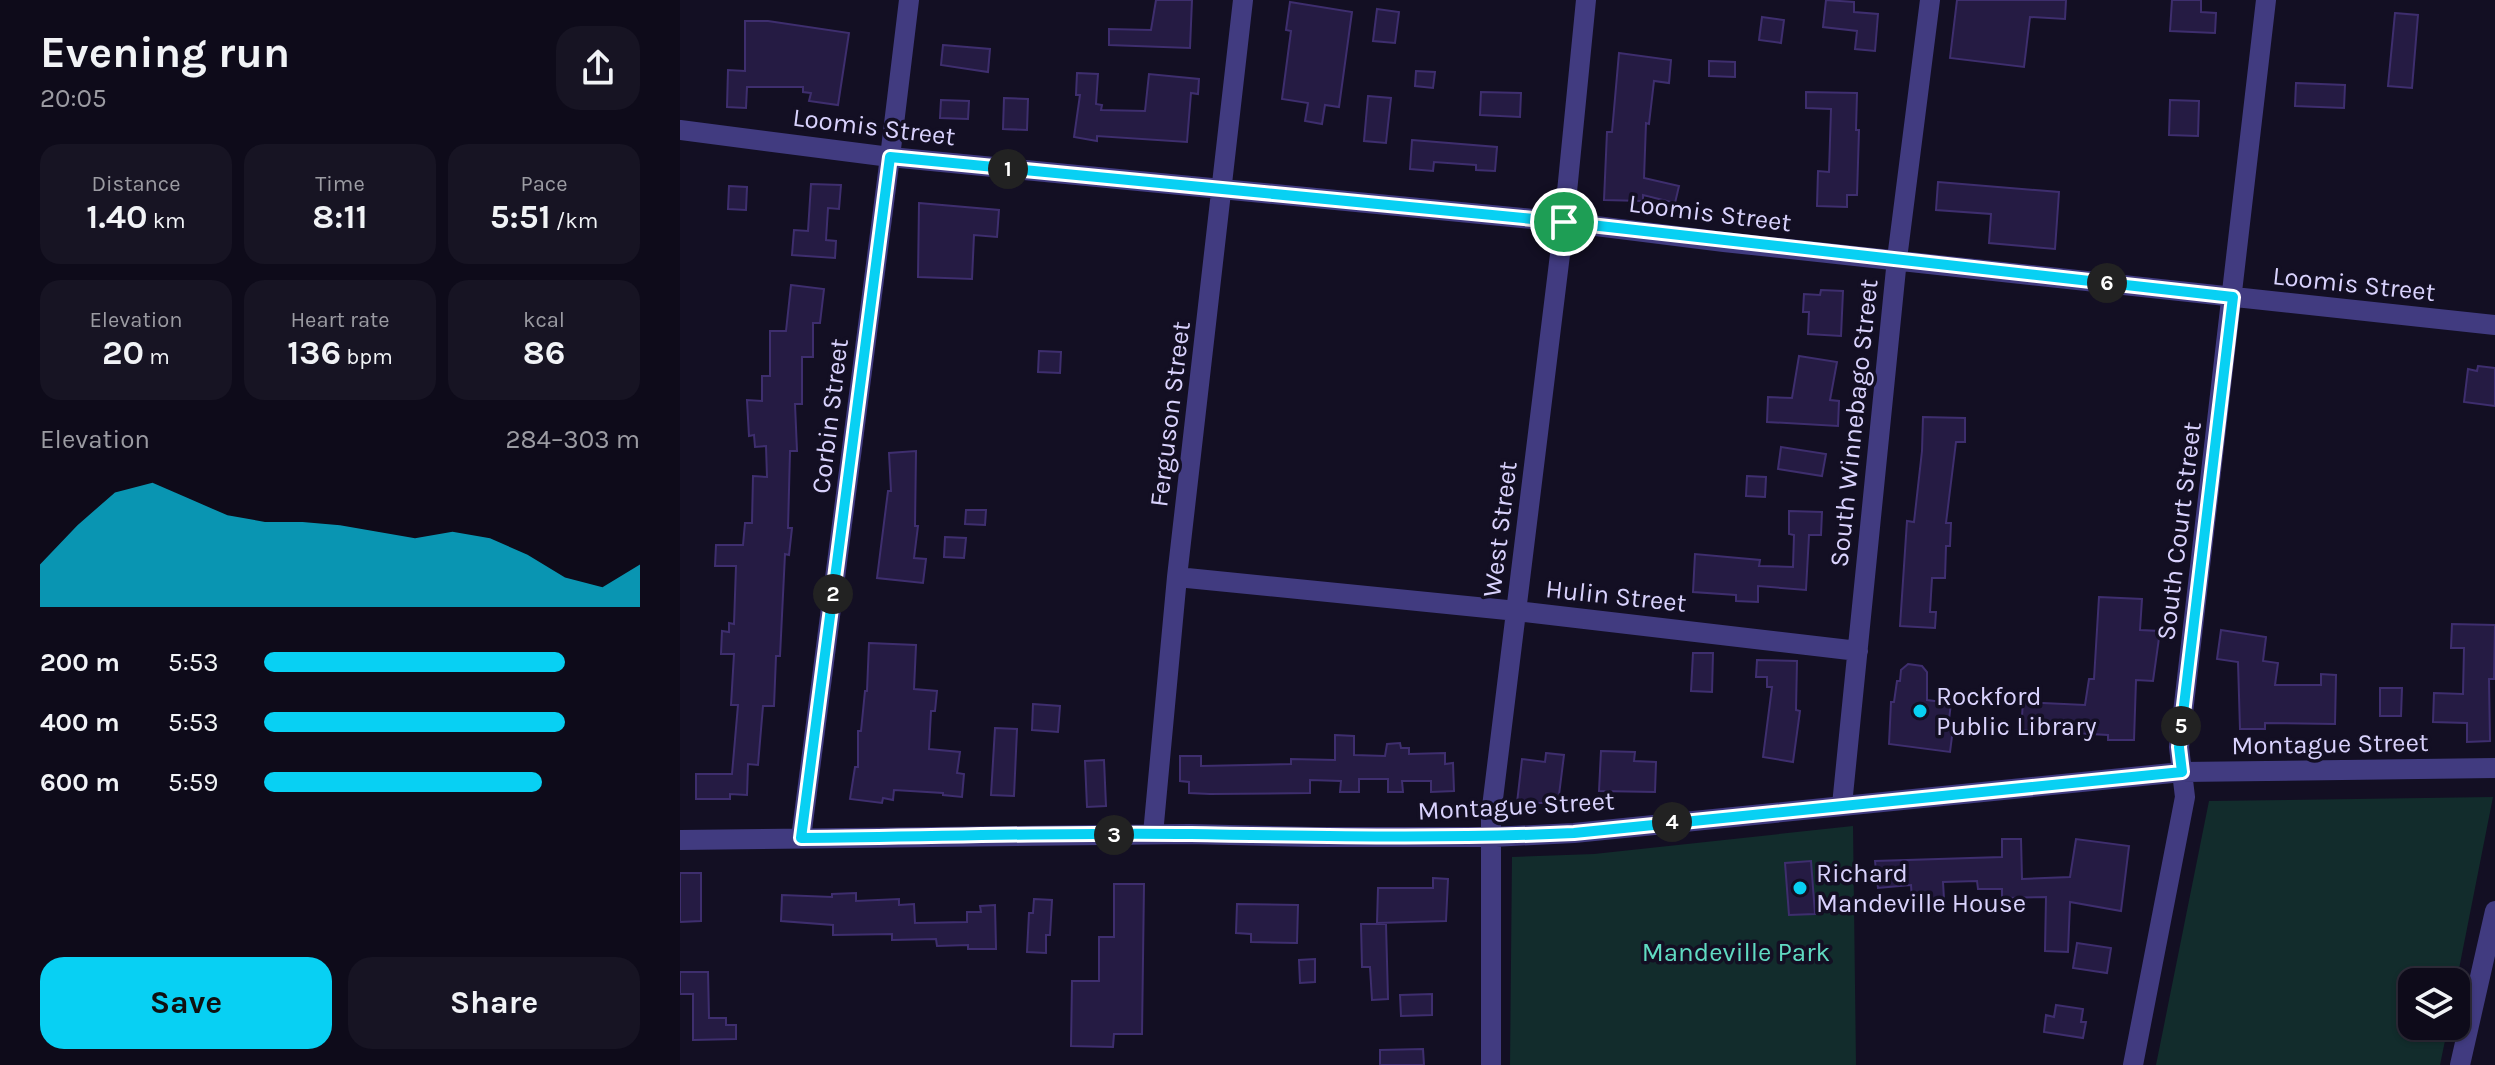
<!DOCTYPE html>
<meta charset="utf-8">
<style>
:root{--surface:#0e0b1a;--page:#171423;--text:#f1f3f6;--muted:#9b9ba2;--line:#2e2b39;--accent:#08d0f3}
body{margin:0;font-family:Karla,sans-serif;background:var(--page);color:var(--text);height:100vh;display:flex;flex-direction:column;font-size:30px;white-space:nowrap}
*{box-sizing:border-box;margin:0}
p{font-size:26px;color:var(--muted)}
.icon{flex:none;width:44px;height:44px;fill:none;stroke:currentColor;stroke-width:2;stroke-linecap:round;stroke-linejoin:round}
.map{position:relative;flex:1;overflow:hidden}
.panel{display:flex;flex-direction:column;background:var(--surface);width:680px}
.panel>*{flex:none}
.fabs{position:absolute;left:1718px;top:968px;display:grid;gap:16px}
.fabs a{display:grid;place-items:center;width:72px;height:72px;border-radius:16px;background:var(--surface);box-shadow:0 2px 6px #0004,0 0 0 2px var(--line);font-size:40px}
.pin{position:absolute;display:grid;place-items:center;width:68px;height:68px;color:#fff;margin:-34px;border:4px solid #fff;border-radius:50%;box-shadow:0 2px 8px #0007}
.km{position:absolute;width:40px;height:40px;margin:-20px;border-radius:50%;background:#222;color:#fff;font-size:22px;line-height:40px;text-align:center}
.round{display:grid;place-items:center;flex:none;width:84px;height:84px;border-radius:24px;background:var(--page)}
.overview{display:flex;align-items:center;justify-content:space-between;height:136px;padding:0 40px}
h1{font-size:44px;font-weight:700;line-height:60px}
.figures{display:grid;grid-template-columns:repeat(3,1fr);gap:12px;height:136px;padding:8px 40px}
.figures div{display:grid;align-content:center;border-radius:20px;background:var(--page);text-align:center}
.figures b{font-size:34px;font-weight:700}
.figures small{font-size:22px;font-weight:400}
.figures p{font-size:22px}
.chart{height:224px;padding:16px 40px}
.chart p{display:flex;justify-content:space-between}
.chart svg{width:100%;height:144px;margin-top:8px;fill:var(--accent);opacity:.7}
.action{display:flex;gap:16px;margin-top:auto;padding:16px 40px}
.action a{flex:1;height:92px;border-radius:24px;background:var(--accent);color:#111;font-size:32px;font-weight:700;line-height:92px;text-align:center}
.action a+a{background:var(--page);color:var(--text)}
ul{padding:0 40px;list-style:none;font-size:26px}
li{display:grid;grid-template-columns:128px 96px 1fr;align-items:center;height:60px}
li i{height:20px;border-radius:10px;background:var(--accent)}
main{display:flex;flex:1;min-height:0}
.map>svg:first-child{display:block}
.green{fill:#122c2c}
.building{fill:#251b43;stroke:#3e2e6e;stroke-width:2}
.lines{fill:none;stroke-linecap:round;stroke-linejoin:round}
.minor{stroke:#413b80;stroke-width:20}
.route-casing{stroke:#fff;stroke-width:16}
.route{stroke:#08d0f3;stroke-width:10}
.poi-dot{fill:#08d0f3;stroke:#130f23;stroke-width:3}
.labels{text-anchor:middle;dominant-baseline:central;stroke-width:7;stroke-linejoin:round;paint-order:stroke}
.street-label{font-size:26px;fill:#d9d2fd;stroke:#130f23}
.poi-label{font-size:26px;fill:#d9d2fd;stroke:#130f23;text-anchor:start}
.park-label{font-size:26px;fill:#60dbc2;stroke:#130f23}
</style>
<main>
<section class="panel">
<div class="overview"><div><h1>Evening run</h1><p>20:05</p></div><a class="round"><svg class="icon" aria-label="share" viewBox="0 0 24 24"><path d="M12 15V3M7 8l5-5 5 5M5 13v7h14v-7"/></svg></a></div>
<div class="figures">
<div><p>Distance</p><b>1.40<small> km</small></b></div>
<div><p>Time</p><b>8:11</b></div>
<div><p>Pace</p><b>5:51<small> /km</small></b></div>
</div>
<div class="figures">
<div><p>Elevation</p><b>20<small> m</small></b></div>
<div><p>Heart rate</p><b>136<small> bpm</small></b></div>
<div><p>kcal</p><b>86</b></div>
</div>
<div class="chart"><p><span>Elevation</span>284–303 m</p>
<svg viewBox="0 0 160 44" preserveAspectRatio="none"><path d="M0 44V31L10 19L20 9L30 6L40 11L50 16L60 18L70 18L80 19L90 21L100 23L110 21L120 23L130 28L140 35L150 38L160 31V44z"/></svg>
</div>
<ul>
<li><b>200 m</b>5:53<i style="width:80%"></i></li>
<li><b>400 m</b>5:53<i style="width:80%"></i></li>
<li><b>600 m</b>5:59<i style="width:74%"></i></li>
</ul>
<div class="action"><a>Save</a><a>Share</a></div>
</section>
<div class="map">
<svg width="1815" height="1065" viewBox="0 0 1815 1065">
<rect width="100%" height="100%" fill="#130f23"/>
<path class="green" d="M1813 797 1776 984V982H1732V1026H1768L1760 1065H1476L1529 801Z
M1173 826 1176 1065H830L832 857 914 854Z"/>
<path class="building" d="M476 0H512L510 48 429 45V29L471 30Z
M1146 0 1174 2V12L1198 14 1195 51 1175 49 1177 31 1143 27Z
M1277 0H1386L1385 19 1350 17 1344 67 1270 58Z
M1492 0H1521V12L1536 13 1535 33 1490 31Z
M610 2 672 12 659 107 645 105 642 124 625 121 628 103 602 99 611 31 606 30Z
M697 9 719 12 715 43 693 41Z
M1715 13 1738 15 1732 88 1708 86Z
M1082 17 1104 20 1101 43 1079 40Z
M65 21H88L169 33 158 105 129 101 131 93 123 92V87H67L66 108 47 107 48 70 65 71Z
M263 45 310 49 308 72 261 65Z
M939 53 991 60 989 83 974 81 969 124 966 123 964 178 999 186 995 203 963 195V201L924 200 927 132H932Z
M1029 61 1055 62V77L1029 76Z
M736 71 755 72 753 88 735 86Z
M397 73 418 74 416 104 422 105 421 110 465 111 469 74 519 79 518 94 511 93 507 142 417 136V141L394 137 400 95H396Z
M1616 83 1665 85 1664 108 1615 106Z
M801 92 841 93 840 117 800 115Z
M1126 92 1177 93 1176 130H1179L1177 195H1167V207L1137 206 1138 171 1149 172 1151 109 1126 108Z
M688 96 711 98 706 143 684 141Z
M324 98 348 99 347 130 323 129Z
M261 100 289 101 288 119 260 118Z
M1490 100 1519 101 1518 136 1489 135Z
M732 140 817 147 815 171 796 170V165L754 162 753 171 730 169Z
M1258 182 1379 192 1375 249 1309 243 1311 214 1256 210Z
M131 184 161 185 159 209 148 208 146 240 156 241 155 258 112 255 114 230 128 231Z
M49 186 67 187 66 210 48 209Z
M239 203 319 210 317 237 294 235 292 279 238 277Z
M111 285 144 289 140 323H133V357H122V404H115L117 451H110L108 528H112L109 555 105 554 100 656H96L94 706H83L78 765 68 764 67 795 50 794V799H16V774H52L58 705H51L54 654H41L42 631 49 632V623L54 624 56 566H35L36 545H63L65 523H72L73 476 87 477 86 446 75 447 74 435 69 436 67 400 82 401V376H90V331H106Z
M1141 290 1163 291 1161 336 1128 334 1129 312H1123L1124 294 1140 295Z
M359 351 381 352 380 373 358 372Z
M1119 356 1157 362 1150 400 1159 401 1158 426 1087 422 1088 397 1112 398Z
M1798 366 1815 368V406L1784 402 1788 369 1797 371Z
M1243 417 1285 418V442H1276L1266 523H1271L1270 546H1266L1265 578H1252L1250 612H1256L1255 628 1220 626 1227 521 1234 522 1242 451Z
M1101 447 1146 454 1142 476 1098 469Z
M236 451 235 526H238L234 558 246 559 243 583 197 578 208 491H211L209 453Z
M1067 476 1086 477 1085 497 1066 496Z
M286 510H306L305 525 285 524Z
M1109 511 1142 512 1141 535H1129L1126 590 1078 586V602L1056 601V595L1013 592 1015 554 1080 560 1079 566 1113 567 1114 535 1109 534Z
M265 537 286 538 284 558 264 557Z
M1419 597 1462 599 1460 630 1480 631 1473 681 1456 680 1454 740H1428V735L1341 730 1343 702 1405 705 1409 679H1414Z
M1772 624 1815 625 1814 679H1809L1810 741 1787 742V723L1753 722 1754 693 1783 694 1784 648H1771Z
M1541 630 1586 637 1583 661 1598 663 1595 685H1641V674L1656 675 1655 724 1585 723V729H1560L1558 662 1537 659Z
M189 643 236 645 234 689 257 691 255 711H251L249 749 280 752 277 773 284 774 282 797 263 795V793L214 790 213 800 203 798 202 803 170 799 175 767H178V731H181L185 691H187Z
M1013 653H1033L1032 692 1011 691Z
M1077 660 1117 661 1116 710 1120 711 1113 762 1083 757 1092 687H1087V677H1076Z
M1228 664 1242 666 1247 672V700L1271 703 1269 720 1274 721 1270 752 1209 744 1211 702H1214L1217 681H1220L1221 670Z
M1700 688H1722L1721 716H1700Z
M353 704 380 706 378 732 352 730Z
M315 728 337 729 334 796 311 795Z
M655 735 674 736V755L705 756 707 744 720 743 721 748H729V754L765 753V764L773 763 774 791 751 792V781H722L723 792H708V779H679V792H660L661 781 630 780V793L530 794 509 793V782L500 781V756H521V766L611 764V759L655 760Z
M921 751 955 752 954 761 976 762 975 792 919 791Z
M866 753 884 755 878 803H837L842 759 865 762Z
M424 760 426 806 407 807 405 761Z
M1322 839H1341L1342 879 1390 877 1396 839 1449 846 1441 911 1390 902 1388 952 1365 951 1366 897 1322 898V889H1298L1297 881 1263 882 1264 899 1232 900 1231 885 1198 888 1195 861 1322 857Z
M1131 861 1135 914 1109 915 1105 863Z
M0 873H21V921L0 922Z
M753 878 768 879 766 921 697 923 698 888H753Z
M434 884H464L462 1034H434L433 1047 391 1046 392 981H419V937H434Z
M176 893V901L219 899V905L234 904 235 923 287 922V912H301L300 906 315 905 316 949H288V945L257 946 256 939 212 940V934L153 935V925L101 921 102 895 152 897V894Z
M354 899 372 900 370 935H366V953L347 952 349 913H353Z
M557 904 618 905 617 943 571 942V934L556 933Z
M681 924H706L708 999 692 1000 690 967H682Z
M1397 943 1431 948 1427 973 1393 968Z
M635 959V982L620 983 619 960Z
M0 972H28L29 1018H46V1025H56V1039L13 1040V994H0Z
M752 994V1015L721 1016 720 995Z
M1376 1005 1403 1009 1401 1022H1406L1403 1038 1364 1032 1366 1015 1374 1017Z
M743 1049 744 1065H700V1050Z"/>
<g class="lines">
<path class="minor" d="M0 130 210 157 884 222 1044 242 1815 325
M497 577 837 611 1178 651
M1162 805 1217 259 1250 0
M473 834 497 577 563 0
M121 838 210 157 229 0
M0 840 508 834 635 837H811L894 833 1502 772 1815 768
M811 1065V815L884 222 906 0
M1453 1065 1505 797 1499 747 1586 0
M1780 1065 1815 911"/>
</g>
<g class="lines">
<defs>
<path id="route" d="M210 157 884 222 1553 297 1499 747 1502 772 894 833C766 839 639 836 511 834 381 832 251 837 121 838Z"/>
</defs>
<use href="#route" class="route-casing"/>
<use href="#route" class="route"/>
</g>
<g class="poi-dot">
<circle cx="1240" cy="711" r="8"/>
<circle cx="1120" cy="888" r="8"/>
</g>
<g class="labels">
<g class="street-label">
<text transform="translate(194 127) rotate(7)">Loomis Street</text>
<text transform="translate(1030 213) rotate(7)">Loomis Street</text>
<text transform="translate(1674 284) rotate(6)">Loomis Street</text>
<text transform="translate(490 414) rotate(-83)">Ferguson Street</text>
<text transform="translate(150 416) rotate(-83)">Corbin Street</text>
<text transform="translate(1174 423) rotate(-84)">South Winnebago Street</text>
<text transform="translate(820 529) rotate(-83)">West Street</text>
<text transform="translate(1499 531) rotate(-83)">South Court Street</text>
<text transform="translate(936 596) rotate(6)">Hulin Street</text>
<text transform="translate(1650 744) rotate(-1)">Montague Street</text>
<text transform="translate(836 806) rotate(-3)">Montague Street</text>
</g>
<g class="poi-label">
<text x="1256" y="696">Rockford<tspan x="1256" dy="30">Public Library</tspan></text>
<text x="1136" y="873">Richard<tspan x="1136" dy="30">Mandeville House</tspan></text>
</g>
<g class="park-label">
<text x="1056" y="952">Mandeville Park</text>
</g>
</g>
</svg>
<div class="fabs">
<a><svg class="icon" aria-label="layers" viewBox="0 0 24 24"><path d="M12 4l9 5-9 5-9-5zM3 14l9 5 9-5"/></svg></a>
</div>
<div class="pin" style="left:884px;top:222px;background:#1e9e55"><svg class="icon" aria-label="arrive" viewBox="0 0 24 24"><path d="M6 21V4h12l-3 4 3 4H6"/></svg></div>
<b class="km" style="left:328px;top:169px">1</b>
<b class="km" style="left:153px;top:594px">2</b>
<b class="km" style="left:434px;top:835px">3</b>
<b class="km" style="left:992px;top:822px">4</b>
<b class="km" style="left:1501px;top:726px">5</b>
<b class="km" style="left:1427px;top:283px">6</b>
</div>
</main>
